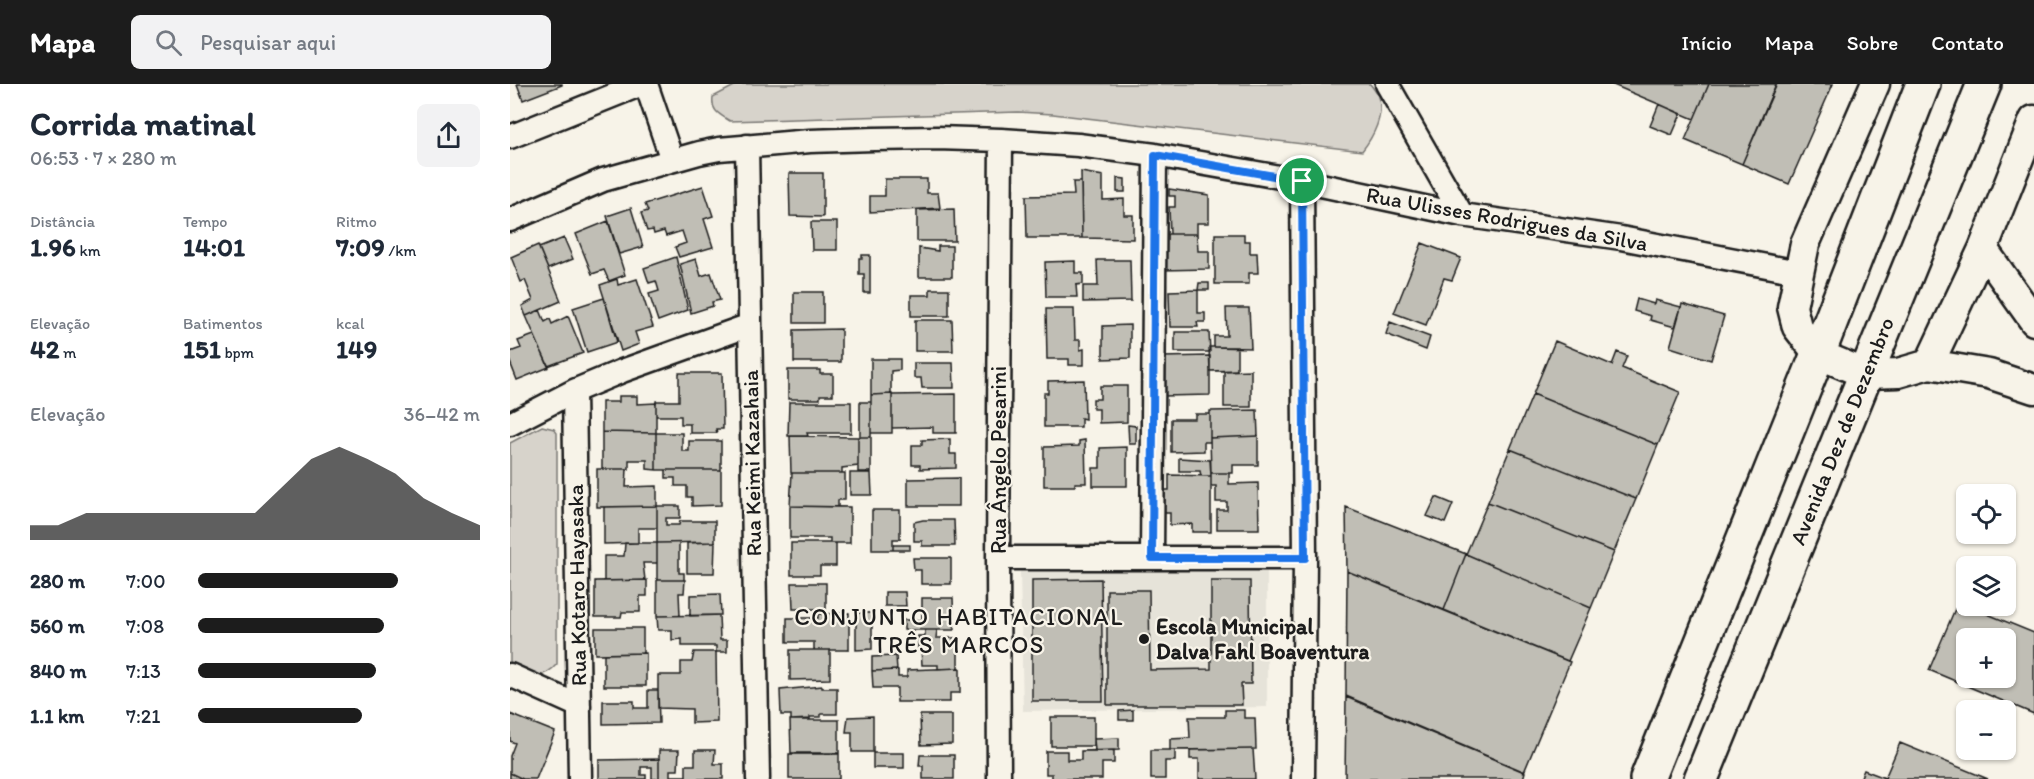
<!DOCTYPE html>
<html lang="pt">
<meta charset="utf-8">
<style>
:root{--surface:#fff;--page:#f2f2f3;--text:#1f2937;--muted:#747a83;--accent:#1c1c1c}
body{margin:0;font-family:Itim,sans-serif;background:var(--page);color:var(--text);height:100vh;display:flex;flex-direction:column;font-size:22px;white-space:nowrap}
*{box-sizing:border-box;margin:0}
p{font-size:20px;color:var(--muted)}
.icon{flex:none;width:33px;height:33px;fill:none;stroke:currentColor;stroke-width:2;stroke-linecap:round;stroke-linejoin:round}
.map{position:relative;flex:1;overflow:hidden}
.details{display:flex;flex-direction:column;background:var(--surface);width:510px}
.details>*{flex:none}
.tools{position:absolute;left:1446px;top:400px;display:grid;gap:12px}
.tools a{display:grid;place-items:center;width:60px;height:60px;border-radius:9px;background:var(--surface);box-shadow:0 2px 4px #0004;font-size:30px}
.pin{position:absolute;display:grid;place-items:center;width:51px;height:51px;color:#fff;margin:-26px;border:3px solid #fff;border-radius:50%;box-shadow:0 2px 6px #0007}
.round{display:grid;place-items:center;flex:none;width:63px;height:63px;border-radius:9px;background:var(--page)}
.overview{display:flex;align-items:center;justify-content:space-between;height:102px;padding:0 30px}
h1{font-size:33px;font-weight:700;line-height:45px}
.stats{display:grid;grid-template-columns:repeat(3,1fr);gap:9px;height:102px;padding:6px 30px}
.stats div{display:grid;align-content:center}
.stats b{font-size:26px;font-weight:700}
.stats small{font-size:16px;font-weight:400}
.stats p{font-size:16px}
.chart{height:168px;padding:12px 30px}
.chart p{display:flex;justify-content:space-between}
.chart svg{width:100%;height:108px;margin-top:6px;fill:var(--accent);opacity:.7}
ul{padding:0 30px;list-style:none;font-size:20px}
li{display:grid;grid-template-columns:96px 72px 1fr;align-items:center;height:45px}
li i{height:15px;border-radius:8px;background:var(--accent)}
header{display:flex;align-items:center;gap:36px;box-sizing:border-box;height:84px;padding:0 30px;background:var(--accent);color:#fff}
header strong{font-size:28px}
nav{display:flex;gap:33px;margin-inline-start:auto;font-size:21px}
.search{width:420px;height:54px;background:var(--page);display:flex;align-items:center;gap:15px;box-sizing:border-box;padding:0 21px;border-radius:9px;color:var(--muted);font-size:22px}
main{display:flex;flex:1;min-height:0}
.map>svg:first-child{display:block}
.built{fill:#e6e3d9}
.green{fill:#d7d3cb;stroke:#7a7874;stroke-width:1.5}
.building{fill:#c0beb5;stroke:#1c1c1c;stroke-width:1.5;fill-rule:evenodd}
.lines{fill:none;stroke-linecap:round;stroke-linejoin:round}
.minor-casing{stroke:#1c1c1c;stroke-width:27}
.tertiary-casing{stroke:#1c1c1c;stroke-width:33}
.trunk-casing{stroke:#1c1c1c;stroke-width:38}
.minor{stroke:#f7f3e8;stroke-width:22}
.tertiary{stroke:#f7f3e8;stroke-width:28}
.trunk{stroke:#f7f3e8;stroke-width:33}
.route-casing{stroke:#fff;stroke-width:12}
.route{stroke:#1a73e8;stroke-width:8}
.poi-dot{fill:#1c1c1c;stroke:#f7f3e8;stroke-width:2}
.labels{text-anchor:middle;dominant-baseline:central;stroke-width:4.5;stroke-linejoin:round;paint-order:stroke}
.street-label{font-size:22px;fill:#1c1c1c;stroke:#f7f3e8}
.poi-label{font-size:22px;font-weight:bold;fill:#1c1c1c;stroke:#f7f3e8;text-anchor:start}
.neighbourhood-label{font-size:24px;letter-spacing:1.5px;fill:#1c1c1c;stroke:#f7f3e8}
</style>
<header>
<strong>Mapa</strong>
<div class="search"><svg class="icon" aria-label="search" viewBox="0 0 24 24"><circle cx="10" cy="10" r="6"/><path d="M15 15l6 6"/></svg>Pesquisar aqui</div>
<nav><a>Início</a><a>Mapa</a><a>Sobre</a><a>Contato</a></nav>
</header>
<main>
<section class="details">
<div class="overview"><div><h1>Corrida matinal</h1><p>06:53 · 7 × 280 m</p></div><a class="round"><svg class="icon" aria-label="share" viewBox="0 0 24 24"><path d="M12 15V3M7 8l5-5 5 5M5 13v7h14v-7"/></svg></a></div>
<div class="stats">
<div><p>Distância</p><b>1.96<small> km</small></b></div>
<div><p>Tempo</p><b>14:01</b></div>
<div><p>Ritmo</p><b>7:09<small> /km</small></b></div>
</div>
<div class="stats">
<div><p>Elevação</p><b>42<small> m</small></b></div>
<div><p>Batimentos</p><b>151<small> bpm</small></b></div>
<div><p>kcal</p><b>149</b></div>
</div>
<div class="chart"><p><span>Elevação</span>36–42 m</p>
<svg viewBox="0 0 160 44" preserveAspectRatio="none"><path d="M0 44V38L10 38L20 33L30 33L40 33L50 33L60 33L70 33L80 33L90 22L100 11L110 6L120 11L130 17L140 27L150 33L160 38V44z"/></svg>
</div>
<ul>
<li><b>280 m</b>7:00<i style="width:71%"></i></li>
<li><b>560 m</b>7:08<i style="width:66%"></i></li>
<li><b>840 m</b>7:13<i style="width:63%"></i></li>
<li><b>1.1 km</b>7:21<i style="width:58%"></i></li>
</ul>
</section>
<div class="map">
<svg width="1524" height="695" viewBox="0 0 1524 695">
<rect width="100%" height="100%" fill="#f7f3e8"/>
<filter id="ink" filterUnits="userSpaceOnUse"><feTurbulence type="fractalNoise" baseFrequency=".0167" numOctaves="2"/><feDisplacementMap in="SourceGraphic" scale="12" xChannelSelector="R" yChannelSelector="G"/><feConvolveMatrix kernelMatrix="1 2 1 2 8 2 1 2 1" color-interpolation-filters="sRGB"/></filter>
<g filter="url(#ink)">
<path class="built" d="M757 485V623L513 627 510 487Z"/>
<path class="green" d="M228 0H860C863 4 867 8 868 13 875 31 863 53 852 67L543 30 508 28 220 37C209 30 201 27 203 13Z
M32 342 44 345 47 349V580C32 598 18 590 0 583V359Z"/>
<path class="building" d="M7 0H52V1L13 16Z
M1101 0H1199L1184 35Z
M1199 0H1267L1232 80 1175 56Z
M1266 0H1323L1279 100 1232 80Z
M1149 20 1171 30 1162 51 1140 42Z
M571 88 593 92V116L614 115V131H623V155L572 154Z
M279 89H313V133L280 132Z
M607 94 615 95V108H607Z
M375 95H417V109H428L430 124 360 128V112H375Z
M563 98H571L572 154H517L516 112 564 111Z
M193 102 203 132 194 135 203 163 169 173 165 163 176 159 172 147 156 152 154 147 144 150 143 146 137 147 131 129 138 127 135 120Z
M659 105 699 111V139H687V150H660L659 123H665V112H659Z
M121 124 133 163 109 170 97 132Z
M444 125 445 157H407V126Z
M98 137 115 191 99 197 94 186 82 190 66 150Z
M301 138H327V166H302Z
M651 150H687L688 167H699V185L652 186Z
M705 150H734V157H740V169H747L748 189H739V200H705Z
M54 154 63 175 38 185 29 164Z
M912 159 951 174 942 196 934 194 916 241 884 229Z
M28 161 51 217 16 232 12 222 23 216 15 196 11 198 1 173Z
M428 162H442V193H409V164L428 167Z
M352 171H360V209H354V190H349V174H352Z
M166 173 178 226 148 237 139 210 149 207 146 197 139 199 134 184Z
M186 175 191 192 201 189 210 216 202 218 203 222 181 229 170 180Z
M587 176H620L621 217 573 218V202H588Z
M565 177V189H573V200L566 201 567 213H536L535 178Z
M107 195 108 201 127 195 143 243 125 248 129 260 111 267 90 201Z
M689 199H699V206H688Z
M420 205H439V232H401V211H420Z
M688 206V229H695V238H687L688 243H660L659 207Z
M284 208H313V239H284Z
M94 214 107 258 77 268 63 224Z
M1127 215 1144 220 1145 216 1171 223 1165 243 1140 236 1141 232 1124 227Z
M1172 220 1214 232 1201 276 1160 263Z
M716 224H739L741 264 704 263V252H717Z
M536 225H564L565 256H570V266L574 265V281H559V275H537Z
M30 226 35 238 40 235 42 240 58 232 73 269 38 282 16 232Z
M405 236H442L443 267H405Z
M880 238 920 253 916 266 876 250Z
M620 241V274L593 275V242Z
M331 245V278H284V246Z
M665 248H699L700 268H665Z
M24 251 39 283 7 296 0 278V268L11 264 8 257Z
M1045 257 1102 281 1107 268 1117 272 1112 284 1170 308 1148 361 1023 310Z
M699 263H727V286L700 287Z
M700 272V311L653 312 652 273Z
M361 275H390V286L381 287V310L361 311Z
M404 279H443L444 304H412L411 294H404Z
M278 286H310V290H323V311H310V315H278Z
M741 286V323H714V287Z
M169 289H212L213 345H206L207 349H180V340H171V332H146V317H169Z
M574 296 575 335 571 334V343H534V309H538V297Z
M590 302H617V338L589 339V325H583V315H590Z
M382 310V349H361V311Z
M446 310V349H423V343L382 344V311Z
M1023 310 1148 361 1126 415 1000 365Z
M109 312H127V320L146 319V349L92 348V318H109Z
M279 318H341V349H297L298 352H278Z
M350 318H361V353H350Z
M747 326 748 352 700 354V327Z
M685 330H700V358H694V367L661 368V335H685Z
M618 341 626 342V360H619Z
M92 348 146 349V386L137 385V376H119V385H92Z
M146 349H172V367H179V357H211V386H146Z
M280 352 348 353V382L332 384V389H281Z
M748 352V381H723V389H701L700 354Z
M348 353H361V388H348Z
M440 355V370H446V384L410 385V381H402V361H412V356Z
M575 356 576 399H565V402H534V363L569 362V357Z
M617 363V402H583V384H590V364Z
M1000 365 1126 415 1104 468 978 418Z
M669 374 700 376 701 392H691L690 387H669Z
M87 385H117L116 403 147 402V422L87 423Z
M156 386H211V421L182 422V413H177V402H165V394H156Z
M282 389H335V416H328V423L280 422Z
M340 389H361L362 411H340Z
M701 389H719V400L748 399 749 445H707V426H717V418H706V402H701Z
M659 391 701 392V448H682V440L660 441V429H653V406H659Z
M449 394V422H398V395Z
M926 413 943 420 935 439 917 432Z
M978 418 1104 468 1081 524 956 470Z
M147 422V444H128V459L94 460V423Z
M147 422H170V434H156V441H169L170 437H205V458L147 459Z
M280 422 340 423V459H320V454H280Z
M836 423 956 470 934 526 837 487Z
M362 426H390V455H383V466H362Z
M413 436H444L445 462H412V457H404V438Z
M205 458 204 489H177V459Z
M115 459H147V479H133L135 496 94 497V472H114Z
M147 459H169V489H174V496H147Z
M281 459H326V482H310V491H281Z
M383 461H400V466H383Z
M956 470 1081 524 1058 577 934 526Z
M403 474H441V500H411V486H404Z
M837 487 1060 578 1014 688 836 613Z
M591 495 593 617H522V496Z
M137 496V512H130V528H112L111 533H85V497Z
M147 496H175L174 509H169L170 532H147Z
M701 497H740L741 600H731L732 621H597V506H639L640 586 701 585Z
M282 499H316V525H283Z
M375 508H395L396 522H375Z
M210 510 211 531 180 532V511Z
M412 514H443L444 546H394V536H412Z
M1448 518 1524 549V630L1419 586ZM1456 555H1496V594H1456Z
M339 529V566H304V558H277V534H308V530Z
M346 529H362V565L346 566Z
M209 531 210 556H217V568H206V562H172V555L162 556V546H148L147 532Z
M85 544H133V569L85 570Z
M415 546H427L426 554H448V584L428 585V581H412L411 565H408V552H415Z
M280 566H320V595L280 596Z
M184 568H206L207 638 182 639V625L148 624V591H171V578H182Z
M136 569V602H94V570Z
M386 572 387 586 362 587V573Z
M450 584V609H440V618H387V604H363L362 587 388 586V593H397V586Z
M312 602V604H327V630H311V633H300V635L281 636V631H271L270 606Z
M138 606H148L149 639 93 640V617H124V624H138Z
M836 612 1015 688 1013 695H835Z
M623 626V636H609V627Z
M715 626H734V634H745L746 665 660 666V655L680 654 679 633H715Z
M0 630 45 648 26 695H13L0 689V672L5 659 0 657Z
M410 631H442V660L411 661Z
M363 632V668H342V648H336L338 633Z
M541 633H584V662H541Z
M280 636H329V669H281Z
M609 654V666L585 667 584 655Z
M1390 659 1478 695H1350L1354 686 1375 694Z
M743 665 745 695H689V675H680V666Z
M149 666H169L168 686H160V692H176V681H185V666H205L204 680H213V695H149Z
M604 666V679H592V695H542V690H536V667H557V676H571V667Z
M641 666H665V677H655V695H641Z
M363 669H394V684H363Z
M279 670H329V695H279Z
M410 671H444V695H413V682H409Z
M149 675V695H142V683H131V691H136V695H89V676Z
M0 689 11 694V695H0Z"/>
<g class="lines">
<defs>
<path id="minor" d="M136 0 162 76
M877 0 952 131
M0 53 132 0
M237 62 248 695
M792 97 795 474 793 695
M0 136 93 96 189 69 209 65 300 57 364 55 427 54 491 56 568 61 645 71 792 97 952 131 1111 154 1288 188
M64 307 70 695
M0 340 64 307 112 287 240 241
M488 474H795
M642 474 645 71
M0 591 69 622
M489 695 488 474 491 56"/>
<path id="tertiary" d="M1365 0 1295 160 1282 223 1287 243 1308 270 1356 290 1388 289 1419 280 1473 165 1524 36
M1473 165 1524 237
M1419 280 1479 290 1524 305"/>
<path id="trunk" d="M1137 695 1308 270 1413 0
M1191 695 1474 0"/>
</defs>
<use href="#minor" class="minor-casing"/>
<use href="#tertiary" class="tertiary-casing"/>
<use href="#trunk" class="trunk-casing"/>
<use href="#minor" class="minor"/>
<use href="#tertiary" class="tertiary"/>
<use href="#trunk" class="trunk"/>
</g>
</g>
<g class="lines" filter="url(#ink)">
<defs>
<path id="route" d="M645 71 792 97 795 474H642Z"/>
</defs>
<use href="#route" class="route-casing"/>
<use href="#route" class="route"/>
</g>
<circle class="poi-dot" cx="634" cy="555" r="6"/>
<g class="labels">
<g class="street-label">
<text transform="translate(997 135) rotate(10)">Rua Ulisses Rodrigues da Silva</text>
<text transform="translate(1332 347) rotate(-68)">Avenida Dez de Dezembro</text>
<text transform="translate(488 376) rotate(-90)">Rua Ângelo Pesarini</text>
<text transform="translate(242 379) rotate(-91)">Rua Keimi Kazahaia</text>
<text transform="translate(67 501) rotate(-91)">Rua Kotaro Hayasaka</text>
</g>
<g class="poi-label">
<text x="646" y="542">Escola Municipal<tspan x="646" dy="25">Dalva Fahl Boaventura</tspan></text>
</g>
<g class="neighbourhood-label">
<text x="449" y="532">CONJUNTO HABITACIONAL<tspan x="449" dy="28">TRÊS MARCOS</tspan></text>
</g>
</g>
</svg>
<div class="tools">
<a><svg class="icon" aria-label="locate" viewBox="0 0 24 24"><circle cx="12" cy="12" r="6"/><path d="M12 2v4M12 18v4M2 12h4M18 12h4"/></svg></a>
<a><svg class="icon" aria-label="layers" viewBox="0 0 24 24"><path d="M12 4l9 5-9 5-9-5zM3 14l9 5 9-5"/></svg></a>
<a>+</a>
<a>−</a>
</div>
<div class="pin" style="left:792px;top:97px;background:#1e9e55"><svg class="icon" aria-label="arrive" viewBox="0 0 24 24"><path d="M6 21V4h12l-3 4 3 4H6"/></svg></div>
</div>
</main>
